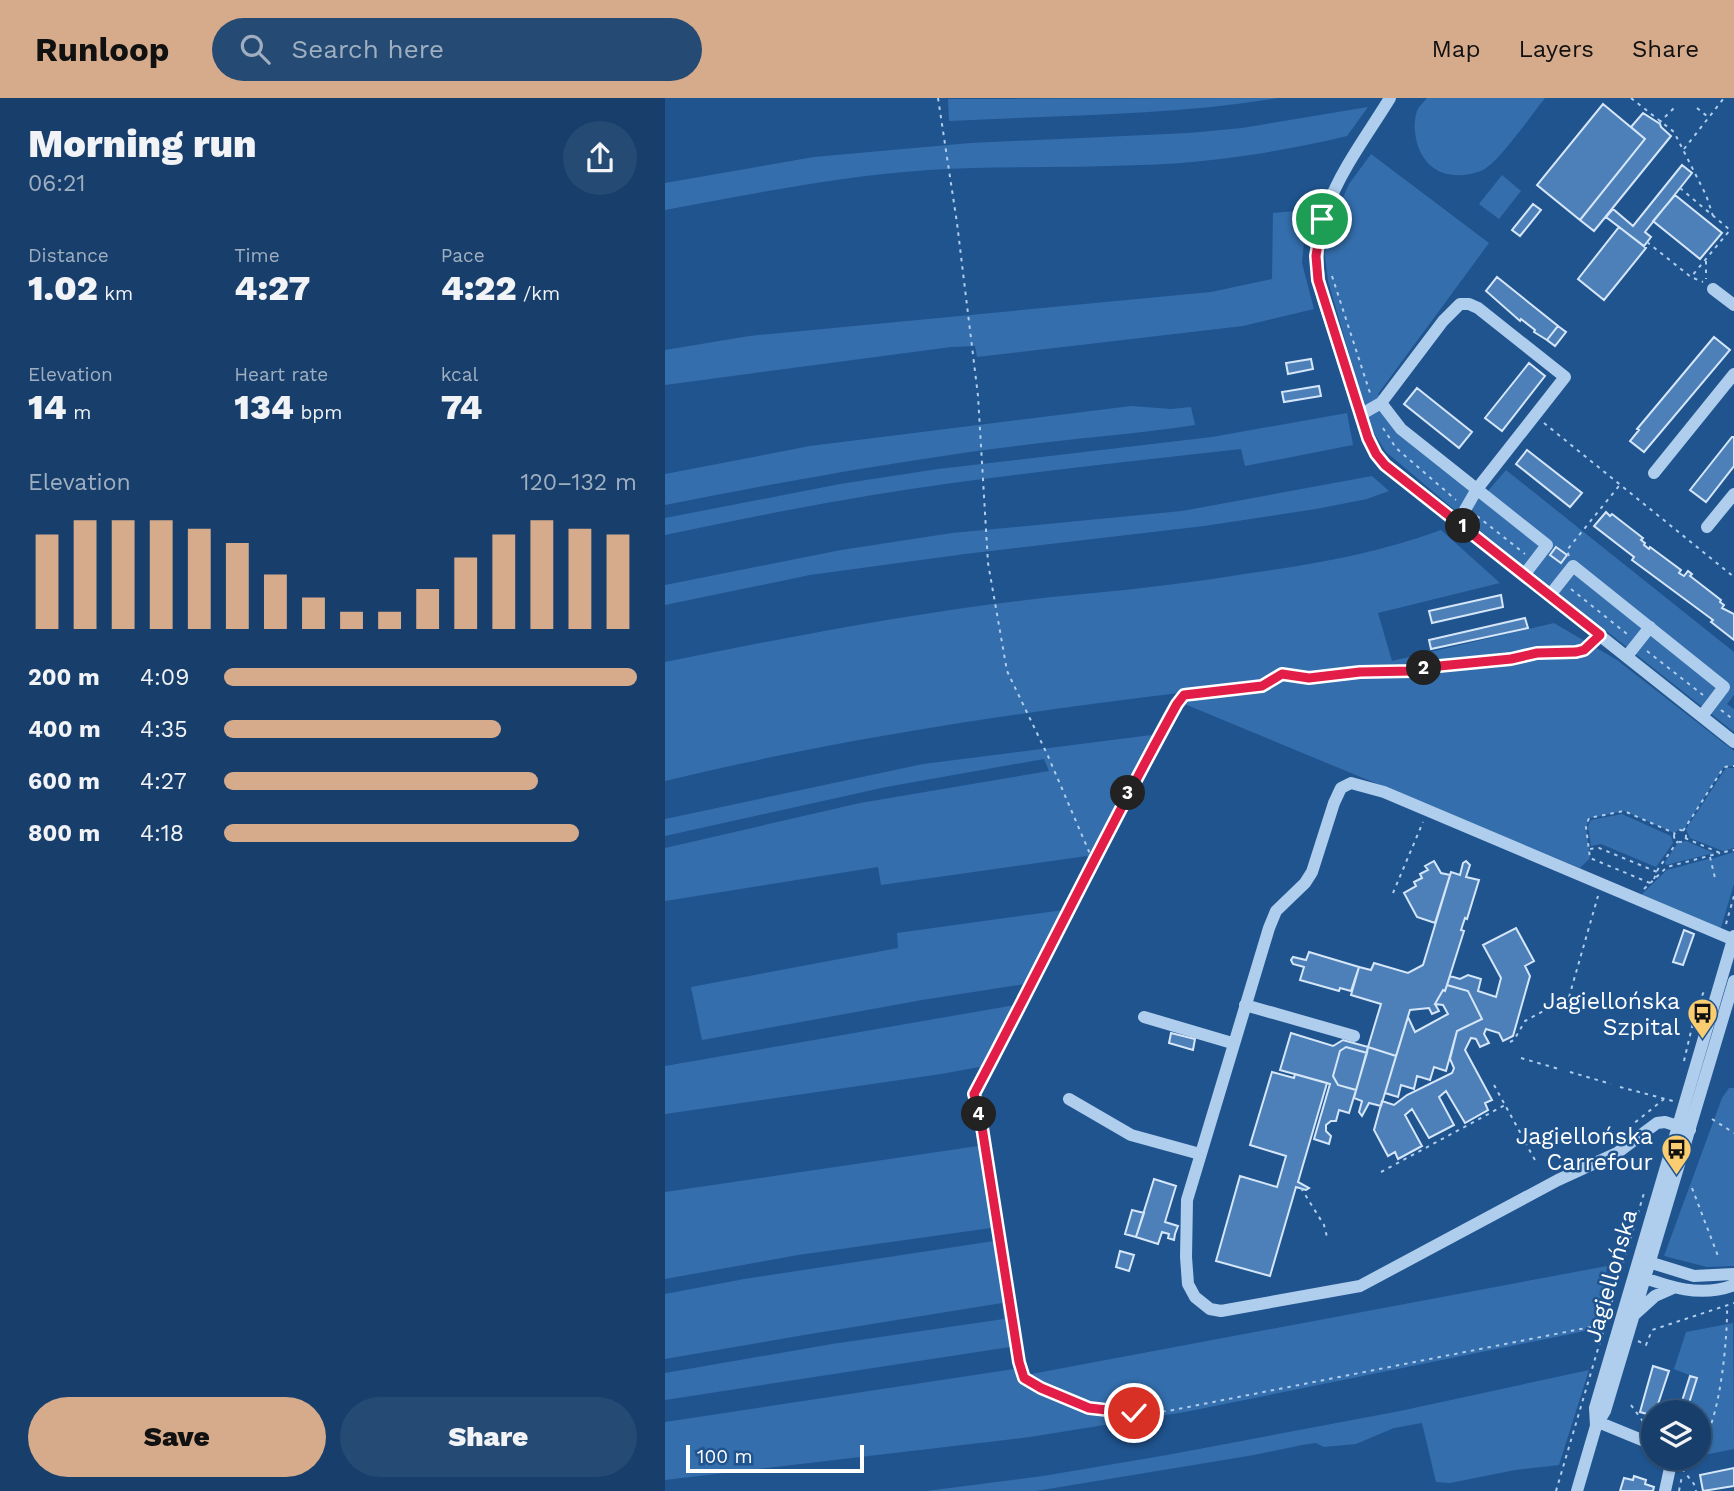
<!DOCTYPE html>
<meta charset="utf-8">
<style>
:root{--surface:#183f6b;--page:#254a73;--text:#f1f3f6;--muted:#9fafc1;--line:#36587e;--accent:#d6ab8b}
body{margin:0;font-family:"Work Sans",sans-serif;background:var(--page);color:var(--text);height:100vh;display:flex;flex-direction:column;font-size:26px;white-space:nowrap}
*{box-sizing:border-box;margin:0}
p{font-size:23px;color:var(--muted)}
.icon{flex:none;width:38px;height:38px;fill:none;stroke:currentColor;stroke-width:2;stroke-linecap:round;stroke-linejoin:round}
.map{position:relative;flex:1;overflow:hidden}
.side{display:flex;flex-direction:column;background:var(--surface);width:665px}
.side>*{flex:none}
.controls{position:absolute;left:976px;top:1302px;display:grid;gap:14px}
.controls a{display:grid;place-items:center;width:70px;height:70px;border-radius:50%;background:var(--surface);box-shadow:0 2px 5px #0004,0 0 0 2px var(--line);font-size:35px}
.scale{position:absolute;left:21px;bottom:18px;width:178px;box-sizing:border-box;padding-left:7px;border:4px solid #fff;border-top:0;font-size:19px;line-height:24px;white-space:nowrap;color:#fff;-webkit-text-stroke:5px #20548f;paint-order:stroke}
.pin{position:absolute;display:grid;place-items:center;width:60px;height:60px;color:#fff;margin:-30px;border:4px solid #fff;border-radius:50%;box-shadow:0 2px 7px #0007}
.km{position:absolute;width:35px;height:35px;margin:-18px;border-radius:50%;background:#222;color:#fff;font-size:19px;line-height:35px;text-align:center}
.round{display:grid;place-items:center;flex:none;width:74px;height:74px;border-radius:37px;background:var(--page)}
.overview{display:flex;align-items:center;justify-content:space-between;height:119px;padding:0 28px}
h1{font-size:38px;font-weight:800;line-height:52px}
.metrics{display:grid;grid-template-columns:repeat(3,1fr);gap:10px;height:119px;padding:7px 28px}
.metrics div{display:grid;align-content:center}
.metrics b{font-size:35px;font-weight:800}
.metrics small{font-size:19px;font-weight:400}
.metrics p{font-size:19px}
.chart{height:196px;padding:14px 28px}
.chart p{display:flex;justify-content:space-between}
.chart svg{width:100%;height:126px;margin-top:7px;stroke:var(--accent);stroke-width:6}
.action{display:flex;gap:14px;margin-top:auto;padding:14px 28px}
.action a{flex:1;height:80px;border-radius:42px;background:var(--accent);color:#111;font-size:28px;font-weight:800;line-height:80px;text-align:center}
.action a+a{background:var(--page);color:var(--text)}
ul{padding:0 28px;list-style:none;font-size:23px}
li{display:grid;grid-template-columns:112px 84px 1fr;align-items:center;height:52px}
li i{height:18px;border-radius:9px;background:var(--accent)}
header{display:flex;align-items:center;gap:42px;box-sizing:border-box;height:98px;padding:0 35px;background:var(--accent);color:#111}
header strong{font-size:33px}
nav{display:flex;gap:38px;margin-inline-start:auto;font-size:24px}
.search{width:490px;height:63px;background:var(--page);display:flex;align-items:center;gap:18px;box-sizing:border-box;padding:0 24px;border-radius:38px;color:var(--muted);font-size:26px}
main{display:flex;flex:1;min-height:0}
.map>svg:first-child{display:block}
.green{fill:#346eac}
.building{fill:#4d80b8;stroke:#d5e6f9;stroke-width:2}
.lines{fill:none;stroke-linecap:round;stroke-linejoin:round}
.path{stroke:#afcdec;stroke-width:2;stroke-dasharray:3.5 5;stroke-linecap:butt}
.minor{stroke:#afcdec;stroke-width:12}
.route-casing{stroke:#fff;stroke-width:14}
.route{stroke:#e11d48;stroke-width:9}
.labels{text-anchor:middle;dominant-baseline:central;stroke-width:5;stroke-linejoin:round;paint-order:stroke}
.poi-label{font-size:23px;fill:#fff;stroke:#20548f;text-anchor:end}
.street-label{font-size:23px;fill:#fff;stroke:#20548f}
</style>
<header>
<strong>Runloop</strong>
<div class="search"><svg class="icon" aria-label="search" viewBox="0 0 24 24"><circle cx="10" cy="10" r="6"/><path d="M15 15l6 6"/></svg>Search here</div>
<nav><a>Map</a><a>Layers</a><a>Share</a></nav>
</header>
<main>
<section class="side">
<div class="overview"><div><h1>Morning run</h1><p>06:21</p></div><a class="round"><svg class="icon" aria-label="share" viewBox="0 0 24 24"><path d="M12 15V3M7 8l5-5 5 5M5 13v7h14v-7"/></svg></a></div>
<div class="metrics">
<div><p>Distance</p><b>1.02<small> km</small></b></div>
<div><p>Time</p><b>4:27</b></div>
<div><p>Pace</p><b>4:22<small> /km</small></b></div>
</div>
<div class="metrics">
<div><p>Elevation</p><b>14<small> m</small></b></div>
<div><p>Heart rate</p><b>134<small> bpm</small></b></div>
<div><p>kcal</p><b>74</b></div>
</div>
<div class="chart"><p><span>Elevation</span>120–132 m</p>
<svg viewBox="0 0 160 44" preserveAspectRatio="none"><path d="M5 44V11M15 44V6M25 44V6M35 44V6M45 44V9M55 44V14M65 44V25M75 44V33M85 44V38M95 44V38M105 44V30M115 44V19M125 44V11M135 44V6M145 44V9M155 44V11"/></svg>
</div>
<ul>
<li><b>200 m</b>4:09<i style="width:100%"></i></li>
<li><b>400 m</b>4:35<i style="width:67%"></i></li>
<li><b>600 m</b>4:27<i style="width:76%"></i></li>
<li><b>800 m</b>4:18<i style="width:86%"></i></li>
</ul>
<div class="action"><a>Save</a><a>Share</a></div>
</section>
<div class="map">
<svg width="1069" height="1393" viewBox="0 0 1069 1393">
<rect width="100%" height="100%" fill="#20548f"/>
<path class="green" d="M613 0C505 18 394 17 284 23L283 1Z
M762 0H880C867 16 832 67 816 73 782 85 754 71 750 34 749 28 750 18 752 13 754 8 759 4 762 0Z
M703 9 682 38C615 54 545 65 476 67 405 70 334 68 263 72 175 78 87 96 0 112V85L149 59 305 45 524 35 577 30Z
M706 56 824 145 713 296 739 329 823 393 841 372 1069 554V597L1062 606 1069 611V634L810 429 721 354 705 329 663 183 660 157 662 136 684 86Z
M837 77 856 93 834 121 814 106Z
M642 112 637 165 649 211 578 228 312 259 310 248 286 249 0 287V252L84 238 546 194 607 181 608 115Z
M466 308 506 311 526 309 530 327C465 337 400 341 335 350 222 365 111 385 0 407V376L145 348Z
M682 315 688 347 580 368 576 351C480 362 383 372 287 385 190 398 95 417 0 437V420L175 386 273 371 547 339Z
M707 378 724 393 702 401 651 411 539 428 300 456 145 477 0 507V487L176 452 287 435 517 413Z
M776 432 835 485 713 515 727 563 889 525 952 562 1069 653V668L1059 669 1018 733 1014 732 1009 735 959 713 925 720 921 729 925 760 915 770 517 605 514 595C341 616 169 642 0 683V564C138 536 277 509 418 496 474 491 530 484 586 475 650 466 714 455 776 432Z
M502 635 316 993 361 1277 942 1168 935 1230 520 1314 365 1339 0 1382V1324L349 1271 345 1249 0 1302V1275L167 1246 339 1221 337 1205 139 1237 0 1261V1196L79 1181 329 1143 326 1130 133 1157 0 1181V1094L313 1048 307 1014 308 994 320 968 276 976 0 1016V968L350 907 360 886 257 902 37 942 26 889 233 850 232 835 399 812 424 762 422 758 216 787 213 769 0 803V750L195 705 384 673 379 661 221 689 0 738V721L258 666Z
M1061 670H1069V750L1058 753 1025 740 1021 731Z
M957 716 1006 738 1008 745 991 769 936 746 926 748 923 728 926 722Z
M1021 743 1049 755 1001 767 1000 764 1013 745Z
M1069 754V786L1055 833 975 798 1002 772 1043 761 1046 763V761Z
M1064 990H1069V1168L1042 1169 999 1158 1057 1000Z
M1068 1225 1069 1351 1034 1358V1314H1013L1024 1305 1032 1280 1009 1271 1021 1234Z
M924 1272 894 1367 850 1372 785 1385 771 1384 757 1325 729 1330 691 1346 659 1349 651 1345 637 1347 589 1357 371 1393H261L378 1378 502 1357 735 1313Z"/>
<path class="building" d="M938 6 980 41 915 122 872 87Z
M978 15 995 26 996 29 1006 38 929 133 915 122 980 41 966 29Z
M1017 67 1027 75 980 134 986 139 979 148 941 119 948 111 968 128Z
M1010 97 1057 135 1035 161 988 123Z
M868 106 876 112 855 138 847 132Z
M954 129 981 150 939 202 913 181Z
M832 179 893 228 882 242 869 234 870 232 856 221 855 223 821 193Z
M893 228 901 234 890 248 882 242Z
M1049 239 1065 252 979 354 965 343 974 332 972 331Z
M646 261 648 271 623 276 621 265Z
M864 265 880 278 837 333 820 320Z
M654 288 656 298 619 304 617 294Z
M752 290 807 334 794 350 739 306Z
M1067 339H1069V368L1041 404 1025 392Z
M862 352 917 395 905 409 851 366Z
M941 414 945 418 947 416 978 440 976 442 980 445 979 447 984 451 985 449 1016 472 1014 475 1019 478 1023 473 1027 476 1025 478 1056 502 1055 504 1059 507 1057 510 1069 516V542L1046 524 1048 522 967 462 969 459 929 428Z
M891 449 902 457 896 465 885 457Z
M836 497 838 509 767 525 764 513Z
M860 520 863 530 766 551 764 542Z
M769 763 776 775 785 777 770 825 752 819 739 795 751 788 749 784 757 780 755 776 763 772 760 768Z
M801 763 805 767 801 779 814 782 802 821 800 820 796 832 799 833 780 893 778 892 770 906 774 913 767 916 764 910 745 912 731 958 703 949 716 906 686 897 694 869 706 872 709 865 743 875 758 867 786 774 795 777 798 765Z
M851 830 869 863 860 868 865 878 848 938 838 943 834 935 821 931 819 936 824 945 815 949 811 941 806 940 800 952 827 1002 820 1005 823 1012 800 1025 781 993 774 999 789 1027 764 1040 747 1011 740 1017 757 1048 733 1061 730 1054 723 1058 709 1032 717 1003 729 1007 742 997 787 975 789 970 785 961 792 933 817 921 803 893 782 887 785 878 795 881 803 877 816 881 813 893 831 899 836 880 818 847Z
M1019 832 1029 836 1018 867 1008 864Z
M644 854 694 869 686 893 675 890 674 893 635 882 639 869 628 866 626 862 628 859 641 862Z
M782 887 803 893 817 921 792 933 781 973 769 969 765 982 752 978 749 991 736 987 733 999 720 995 743 919 750 934 783 916 778 907 770 906 778 892 780 893Z
M506 935 530 941 528 952 504 945Z
M626 935 668 948 678 942 703 949 702 955 681 949 675 953 668 978 673 987 691 992 684 1015 674 1012 671 1023H666L661 1027V1033L666 1038 664 1046 649 1041 665 986 615 972Z
M681 949 702 955 691 992 673 987 668 978 675 953Z
M703 949 731 958 716 1008 704 1005 697 1018 694 1014 697 1003 689 1000Z
M607 974 629 980 630 976 662 985 633 1084 644 1090 641 1092 631 1089 605 1178 551 1163 575 1078 612 1089 621 1058 585 1047Z
M489 1081 511 1088 500 1124 513 1128 510 1136 509 1142 503 1140 504 1136 497 1134 493 1146 471 1139Z
M467 1112 479 1115 471 1139 460 1136Z
M455 1153 469 1157 464 1173 451 1169Z
M988 1268 1004 1273 989 1318 975 1314Z
M1025 1278 1032 1280 1024 1305 1017 1303Z
M1069 1370V1388L1038 1393 1035 1377Z
M969 1378 981 1382 980 1386 989 1389 988 1393H955L959 1380 968 1382Z"/>
<g class="lines">
<path class="path" d="M273 0 292 125 313 298 323 465 342 573 383 658 428 763
M966 0 1009 34 1041 97 1048 118
M1032 10 1043 19
M994 25 1009 10
M1019 51 1059 0
M1015 90 1065 132 1026 179
M982 144 1026 179 1038 184
M1041 163V181
M667 178 705 295
M879 325 1069 479
M718 330 731 350 791 402
M812 418 860 456
M904 458 902 452 954 388
M906 491 962 536
M926 546 919 552 911 554 872 555 846 561 764 569 748 573H716L644 580 617 576 597 588 519 597 512 606C441 734 378 866 309 996L316 1023 354 1264 359 1280 376 1290 424 1310 469 1315 503 1313 941 1226
M982 553 1038 597
M1056 612 1069 622
M1009 738a6 6 0 1 1 12 0a6 6 0 1 1-12 0Z
M1018 733 1059 669 1069 668
M1020 740 1055 755 1069 752
M925 751 934 750 992 774
M1045 759 1050 780
M989 781 993 771 1013 743
M985 785 925 760 921 729 924 720 959 713 1009 735
M979 791 1002 769 1055 755
M728 795 758 724
M1061 826 1069 798
M845 944 849 942 860 923 904 899 933 798
M856 960 894 971
M1019 963 1031 912 1040 891
M905 974 946 986
M829 987 856 1036
M955 989 1008 1003
M1047 1021 1069 1035
M957 1035 999 1001
M860 1044 870 1062
M716 1074 840 1007
M636 1090 659 1127 662 1139
M1027 1090 1053 1158
M973 1243 981 1247 987 1232 1069 1205
M966 1307 982 1329
M1034 1347C1055 1331 1063 1235 1062 1207
M1018 1369 1021 1360
M1017 1371 1029 1386 1031 1393
M891 1393 979 1095
M1014 1393 1017 1378"/>
<path class="minor" d="M725 0C685 65 636 120 658 201L703 340 711 356 720 367 1069 644
M1048 191 1069 207
M716 305 736 331 882 447 859 477
M695 317 716 305 778 223 795 206H804L813 210 900 279 812 391 793 424
M989 375 1069 276
M1042 429 1069 396
M885 497 908 468 1059 589 1037 618
M962 558 985 529
M580 907 689 938
M479 919 567 945
M404 1001 466 1037 535 1056
M1025 1032 1000 1024 992 1025 952 1055 893 1082 695 1188 556 1213 545 1211 530 1199 523 1186 521 1159 522 1102 604 830 611 813 640 785 647 774 669 705 676 690 686 685 719 694 1069 842
M977 1162 1029 1178 1069 1176
M972 1177C1003 1189 1036 1200 1069 1187
M969 1217 990 1198 1008 1190
M933 1324 989 1347
M931 1328 930 1310 1069 838
M912 1393 931 1328 940 1313 1069 883
M1000 1393 1005 1370 1001 1360"/>
</g>
<g class="lines">
<defs>
<path id="route" d="M469 1315 424 1310 376 1290 359 1280 354 1264 316 1023 309 996C378 866 441 734 512 606L519 597 597 588 617 576 644 580 695 574 748 573 764 569 846 561 872 555 911 554 919 552 935 537 720 367 711 356 703 340 653 182 651 158 657 121"/>
</defs>
<use href="#route" class="route-casing"/>
<use href="#route" class="route"/>
</g>
<defs>
<symbol id="bus-pin" viewBox="-11 -11 22 30"><path d="M0 17L-7.5 6A9.5 9.5 0 1 1 7.5 6Z" fill="#facd70" stroke="#20548f"/><path d="M-5-6H5V4H4V6H2V4H-2V6H-4V4H-5ZM-3.5-4V0h7V-4ZM-3.5 1.2v1.5H-2V1.2ZM2 1.2v1.5H3.5V1.2Z" fill="#111"/></symbol>
</defs>
<g fill-rule="evenodd">
<use href="#bus-pin" x="1020" y="898" width="35" height="47"/>
<use href="#bus-pin" x="994" y="1034" width="35" height="47"/>
</g>
<g class="labels">
<g class="poi-label">
<text x="1015" y="903">Jagiellońska<tspan x="1015" dy="26">Szpital</tspan></text>
<text x="988" y="1038">Jagiellońska<tspan x="988" dy="26">Carrefour</tspan></text>
</g>
<g class="street-label">
<text transform="translate(946 1178) rotate(-74)">Jagiellońska</text>
</g>
</g>
</svg>
<div class="controls">
<a><svg class="icon" aria-label="layers" viewBox="0 0 24 24"><path d="M12 4l9 5-9 5-9-5zM3 14l9 5 9-5"/></svg></a>
</div>
<div class="scale">100 m</div>
<div class="pin" style="left:657px;top:121px;background:#1e9e55"><svg class="icon" aria-label="arrive" viewBox="0 0 24 24"><path d="M6 21V4h12l-3 4 3 4H6"/></svg></div>
<div class="pin" style="left:469px;top:1315px;background:#d93025"><svg class="icon" aria-label="check" viewBox="0 0 24 24"><path d="M5 12l5 5 9-10"/></svg></div>
<b class="km" style="left:798px;top:428px">1</b>
<b class="km" style="left:759px;top:570px">2</b>
<b class="km" style="left:463px;top:695px">3</b>
<b class="km" style="left:314px;top:1016px">4</b>
</div>
</main>
